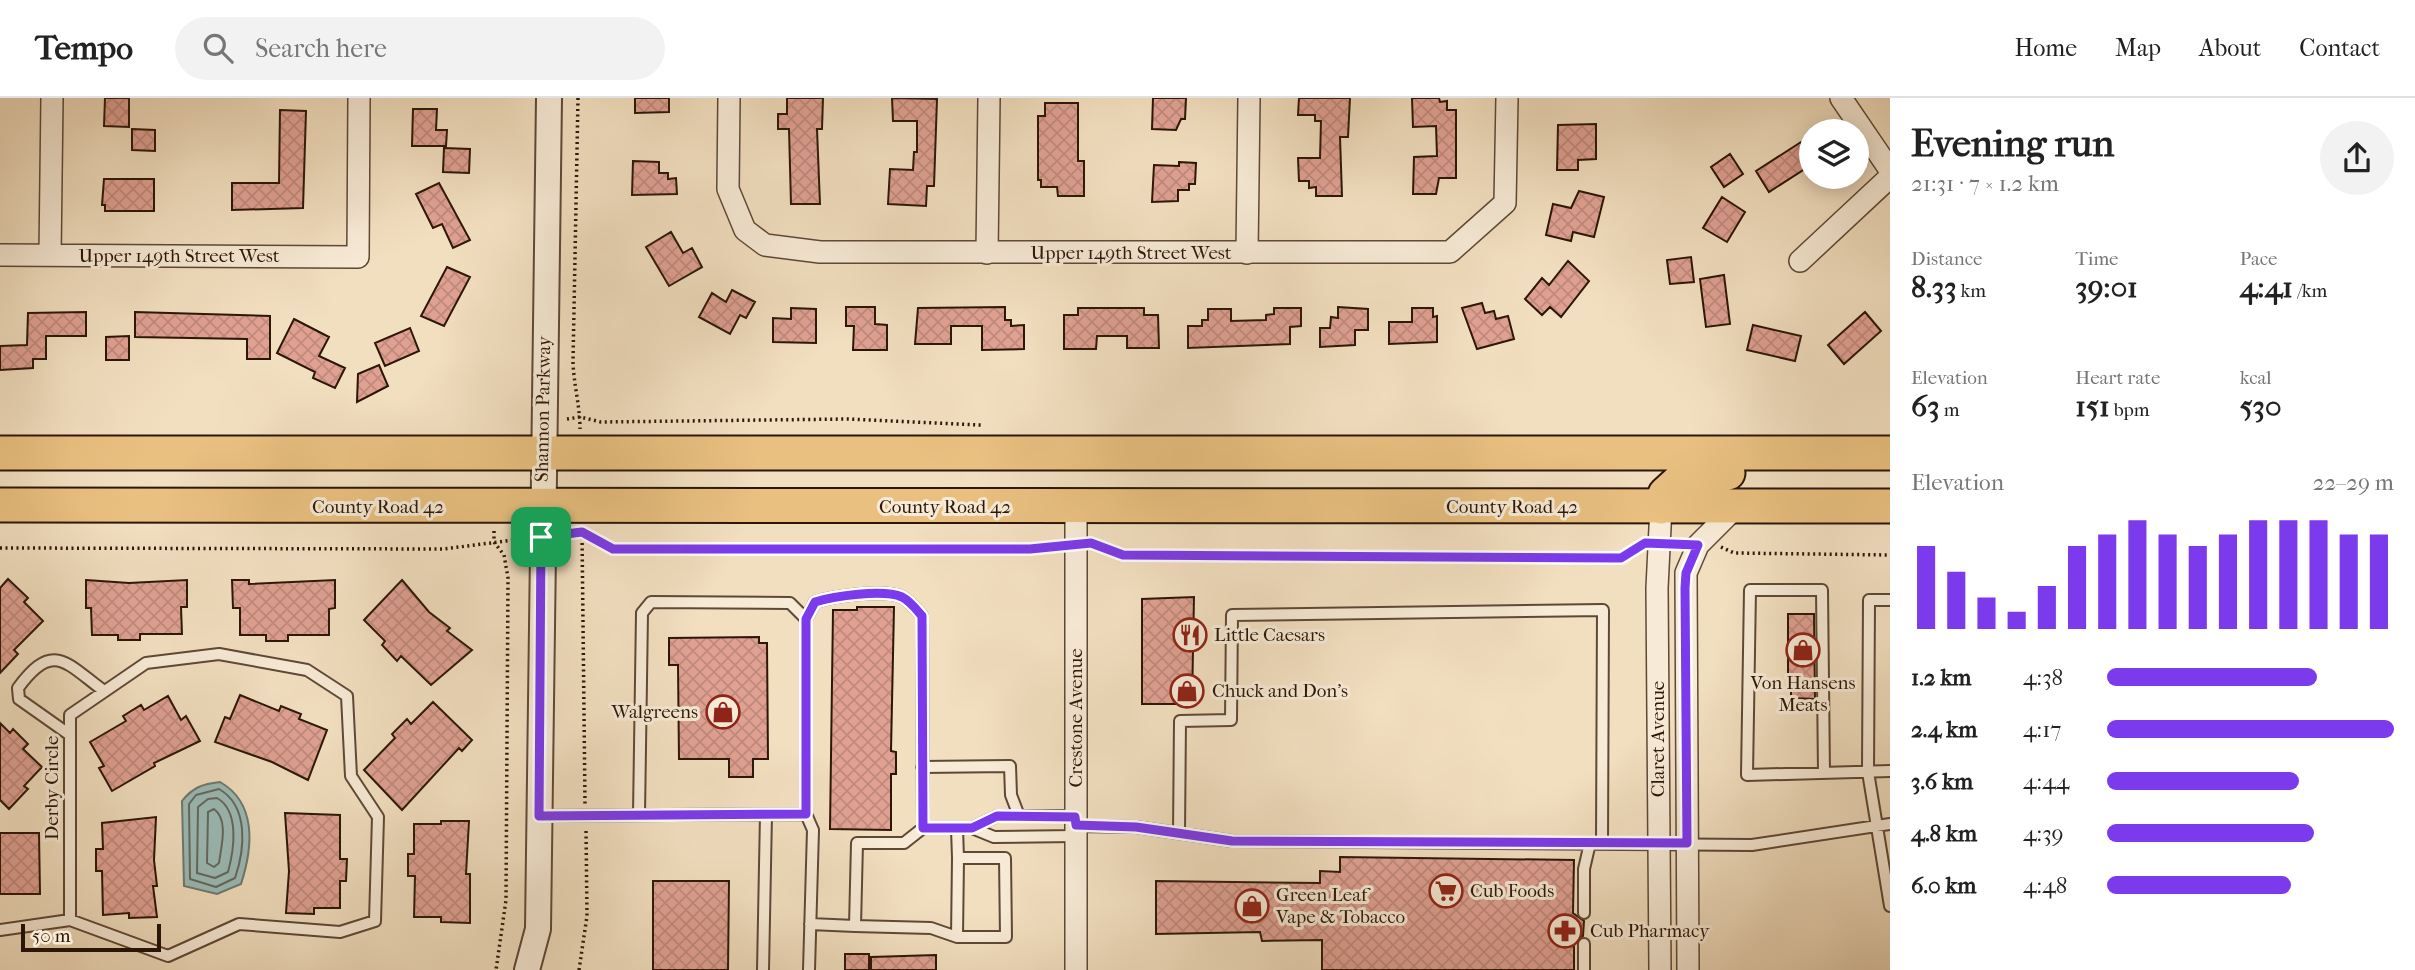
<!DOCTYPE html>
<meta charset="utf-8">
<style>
:root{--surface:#fff;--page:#f2f2f2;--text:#222;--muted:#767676;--line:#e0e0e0;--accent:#7c3aed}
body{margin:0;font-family:"IM FELL French Canon",serif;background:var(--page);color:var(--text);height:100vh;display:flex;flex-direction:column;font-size:26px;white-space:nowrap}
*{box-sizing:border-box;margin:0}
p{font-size:23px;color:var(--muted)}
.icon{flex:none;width:38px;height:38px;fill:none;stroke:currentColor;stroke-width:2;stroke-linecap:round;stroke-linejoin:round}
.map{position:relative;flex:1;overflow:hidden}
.sheet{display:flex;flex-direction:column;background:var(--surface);width:525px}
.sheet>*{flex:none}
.fabs{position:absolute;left:1799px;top:21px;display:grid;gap:14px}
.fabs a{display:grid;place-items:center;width:70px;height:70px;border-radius:50%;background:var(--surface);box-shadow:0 4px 18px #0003;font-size:35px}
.scale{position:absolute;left:21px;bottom:18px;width:140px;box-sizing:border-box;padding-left:7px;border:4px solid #2c1608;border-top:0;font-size:19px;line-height:24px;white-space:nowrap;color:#2c1608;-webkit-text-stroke:5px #f7ead6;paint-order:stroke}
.pin{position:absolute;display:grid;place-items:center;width:60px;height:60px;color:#fff;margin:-30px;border-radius:14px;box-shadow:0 4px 10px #0006}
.round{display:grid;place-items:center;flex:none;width:74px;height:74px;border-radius:37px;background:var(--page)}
.overview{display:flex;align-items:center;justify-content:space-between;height:119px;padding:0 21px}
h1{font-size:38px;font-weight:700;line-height:52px}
.figures{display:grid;grid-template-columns:repeat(3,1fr);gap:10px;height:119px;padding:7px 21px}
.figures div{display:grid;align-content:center}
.figures b{font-size:30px;font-weight:700}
.figures small{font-size:19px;font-weight:400}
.figures p{font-size:19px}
.chart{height:196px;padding:14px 21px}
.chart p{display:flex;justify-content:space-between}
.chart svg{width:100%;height:126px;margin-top:7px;stroke:var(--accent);stroke-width:6}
ul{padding:0 21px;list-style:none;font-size:23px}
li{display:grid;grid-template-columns:112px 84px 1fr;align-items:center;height:52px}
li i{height:18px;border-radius:9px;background:var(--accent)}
header{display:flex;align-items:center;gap:42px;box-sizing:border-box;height:98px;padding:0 35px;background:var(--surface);border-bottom:2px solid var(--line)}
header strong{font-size:33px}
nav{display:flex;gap:38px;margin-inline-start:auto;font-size:24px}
.search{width:490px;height:63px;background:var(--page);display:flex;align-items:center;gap:18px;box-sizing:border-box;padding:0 24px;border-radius:38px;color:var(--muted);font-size:26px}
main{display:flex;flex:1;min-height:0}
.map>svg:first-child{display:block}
.water{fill:#9cbcb8;stroke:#6f7a72;stroke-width:2}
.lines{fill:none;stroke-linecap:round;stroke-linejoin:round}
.shore{stroke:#646960;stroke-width:2}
.building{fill:url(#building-cross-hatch);stroke:#2c1608;stroke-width:2}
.service-casing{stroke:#5e4836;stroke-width:14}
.minor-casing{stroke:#5e4836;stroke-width:24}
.tertiary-casing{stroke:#5e4836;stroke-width:28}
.trunk-casing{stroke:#2c1608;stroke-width:37}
.path{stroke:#2c1608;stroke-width:3.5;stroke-dasharray:2 3.5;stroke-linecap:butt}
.service{stroke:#f7ead6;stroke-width:10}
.minor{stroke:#f7ead6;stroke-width:21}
.tertiary{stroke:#f7ead6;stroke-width:24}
.trunk{stroke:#e9c080;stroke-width:33}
.route-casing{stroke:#fff;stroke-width:14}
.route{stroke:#7c3aed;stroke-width:9}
.labels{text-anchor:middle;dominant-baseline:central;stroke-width:6;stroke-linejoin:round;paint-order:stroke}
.street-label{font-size:19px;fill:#2c1608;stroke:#f7ead6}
.poi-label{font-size:19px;fill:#2c1608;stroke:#f7ead6;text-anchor:start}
</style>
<header>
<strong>Tempo</strong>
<div class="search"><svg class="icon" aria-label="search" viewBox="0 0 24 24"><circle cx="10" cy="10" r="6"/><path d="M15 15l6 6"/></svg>Search here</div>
<nav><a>Home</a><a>Map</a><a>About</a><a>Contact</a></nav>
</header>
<main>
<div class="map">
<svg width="1890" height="872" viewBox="0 0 1890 872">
<defs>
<pattern id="building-cross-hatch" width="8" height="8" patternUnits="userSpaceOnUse" patternTransform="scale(1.75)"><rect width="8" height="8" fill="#e0a193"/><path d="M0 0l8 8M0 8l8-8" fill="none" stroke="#c08a7d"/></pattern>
</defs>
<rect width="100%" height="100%" fill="#f2dfc0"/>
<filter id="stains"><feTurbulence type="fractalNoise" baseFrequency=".00286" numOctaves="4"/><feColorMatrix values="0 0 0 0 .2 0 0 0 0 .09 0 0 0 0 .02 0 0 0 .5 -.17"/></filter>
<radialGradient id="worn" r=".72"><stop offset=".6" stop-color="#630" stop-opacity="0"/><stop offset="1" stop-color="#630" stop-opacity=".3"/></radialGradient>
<path class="water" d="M220 684C257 705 253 749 241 786L217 796 184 788 182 703C193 689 203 686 220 684Z"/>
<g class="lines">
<path class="shore" d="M219 691C249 708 245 751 235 780L216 789 190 781 189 706 196 697Z
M217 700C240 713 234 752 228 774L215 780 197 775 198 709 208 701Z
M214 711C229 722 221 749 219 765L214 769 207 765 208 714Z"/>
</g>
<path class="building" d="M105 0H129V29L104 28Z
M635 0H669V14L635 15Z
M787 0H823L822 31H817L820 106H791L789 31H778V16H787Z
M892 0 937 1 934 88H927L926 108 888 106 890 71 913 72 914 54H917V23H893Z
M1153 0H1186L1185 21H1181L1176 32 1152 31Z
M1299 0H1350L1348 39H1340L1342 98H1316V89L1309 90V83H1299L1298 60H1320L1321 23H1315V17H1298Z
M1412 0H1439L1440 4 1447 3V12H1456V80H1439L1436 96H1413L1414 59 1437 58 1436 28 1413 29Z
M1045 5H1078V63H1084V98H1058L1057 89H1041V82H1038V18H1045Z
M413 11H437L436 32H447L446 48H412Z
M280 12 306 13 303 110 232 112V85H279Z
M1596 26V61L1578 62V72H1557L1558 27Z
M132 31 155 32V53L132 52Z
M1801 44 1811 59V67L1769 94 1756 73Z
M444 50 470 51 469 75 443 74Z
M1730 56 1743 76 1724 89 1711 69Z
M633 63 659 64V75H668V81L676 80 677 96 632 97Z
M1179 64 1196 65 1195 86H1189V92H1178V103L1152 104 1154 67 1179 68Z
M104 81H154V113H105V107H102Z
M439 85 470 142 453 150 442 126 433 130 416 96Z
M1579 93 1604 99 1594 139 1573 134 1571 143 1546 137 1553 106 1571 110Z
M1722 99 1745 114 1727 144 1703 130Z
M671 134 683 155 692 150 702 169 669 188 646 149Z
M1691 159 1694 184 1670 186 1667 162Z
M1568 163 1589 183 1561 219 1550 209 1542 217 1525 201 1542 180 1549 187Z
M447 169 470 179 444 228 421 218Z
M1724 177 1730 226 1706 229 1700 181Z
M732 192 755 204 746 220 740 217 730 236 699 219 712 195 726 204Z
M1482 205 1485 215 1494 213 1496 221 1508 218 1514 241 1477 251 1462 210Z
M846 209H875V226L887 227V252H853L854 228H846Z
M1005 209V222H1011V228L1024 227V251L982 252V228H951V246H915L918 210Z
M1338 209 1368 211V232H1355V247L1320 249V230H1330L1331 219 1338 220Z
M791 210 816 211V245L773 244V220L791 221Z
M1078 210H1144V217H1158L1159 250H1127V238H1097L1096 251H1064V217H1078Z
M1274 210H1301V228L1290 229V246L1188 250V228H1202V222H1208V211H1231V223L1266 222V217L1274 216Z
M1412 210H1433V219L1437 218V244L1389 246V224H1412Z
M86 214V238H46V261H33V270L0 272V248L27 247 28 215Z
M135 214 270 218V261H247V241L135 239Z
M1865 214 1881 233 1844 266 1828 247Z
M294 221 329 239 319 258 345 270 335 290 313 280 315 274 277 255Z
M1753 227 1801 238 1795 263 1747 252Z
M410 230 419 253 385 268 375 245Z
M129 238V262H106V239Z
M379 267 388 288 357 304 358 276Z
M8 481 28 500 24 504 43 523 14 552 18 556 0 575V490Z
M86 482 129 485 187 482V509H181L182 536H140V542H118V537H92L91 510H86Z
M232 482H249V486L335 482V510L329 511V537H288V543H266V537H240V510H233Z
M402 482 429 514 450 530 447 533 472 552 431 587 401 558 397 563 382 547 385 543 364 522Z
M1194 499 1192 606H1142V501Z
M857 509H894L891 653 896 654V676H891V732L830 731 833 512H857Z
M1788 516H1814L1815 601 1791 600V590H1788Z
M759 539V545H767L768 661H753V679H729V661H679L678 567H669V540Z
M240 597 279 613 281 608 301 616 299 621 327 632 308 682 272 664 215 644 225 619 230 621Z
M168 598 181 622 186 618 200 643 154 665 155 668 112 693 99 670 104 668 90 644 126 623 123 618 141 607 144 612Z
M433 604 472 642 462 653 459 650 402 712 364 672 395 640 392 636 407 621 411 626Z
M0 625 10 635 13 631 28 646 23 651 42 669 24 688 28 691 9 711 0 702Z
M285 715 340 717V761H347L346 783H340V810H314V816L286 815 289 773Z
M156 719 154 762 157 788H153L157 819 129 820V815L103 817 102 773H96V751H103L102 725Z
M441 723H469L466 776H470V825L441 824V819H414L415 778H408V756H414V726H441Z
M0 735H39L40 796H0Z
M1340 759 1574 762 1573 815 1584 823 1583 838 1574 845V872H1322V842L1262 843 1260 834 1156 836V783L1320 785V773L1340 774Z
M653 783H729L728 872H653Z
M845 856H869V872H845Z
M936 857V872H871V859Z"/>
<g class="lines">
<defs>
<path id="service" d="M1890 502H1869L1868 674 1890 808
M219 556 307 572 347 598 351 678 378 719 375 823 340 834 239 826 168 858 70 822V617L146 565Z
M70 637 19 601 18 590C53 542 66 565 104 593
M922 669 1010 668 1011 697 1019 718
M1824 675 1822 492H1750L1747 677 1890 673
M639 716 642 515 651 504 790 505 806 521
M806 716 813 732 809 872
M540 718 806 716V521L815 504C834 498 883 491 902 499 910 503 916 511 922 518L923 730H972L997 718H1075
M1076 728 1136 729 1232 743 1752 747 1890 726
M972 730 994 739 1075 738
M1179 735 1180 623 1231 622 1232 517 1603 512 1602 745
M1584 815V771L1590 745
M810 826 855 828 857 745H904L923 730
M855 828 931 830 957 839H1006L1005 760H958L957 730
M0 832 70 822
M957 839 958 760
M1584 846V872
M763 872 766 716"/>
<path id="minor" d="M729 0 728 91 745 132 765 147 820 154H1450L1505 105 1507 0
M1841 0 1890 72
M987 155 989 0
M1247 155 1249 0
M0 157 358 159 359 0
M50 157 52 0
M1800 163 1890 79
M1076 872V409
M1660 872 1657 490 1661 409
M1688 872 1686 475 1698 447 1736 409"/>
<path id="tertiary" d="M527 872 538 831 549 0"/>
<path id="trunk" d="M0 355H1890
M0 407 1890 408
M1661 409 1665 396 1687 376 1728 375"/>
</defs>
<use href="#service" class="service-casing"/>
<use href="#minor" class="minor-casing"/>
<use href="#tertiary" class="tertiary-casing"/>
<use href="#trunk" class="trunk-casing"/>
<path class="path" d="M578 0 573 265C574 288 580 308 580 331
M567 321 580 319 601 324 847 321 981 327
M494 433V444L504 457 508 480 506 802 496 872
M582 434 613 451H1030L1056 446
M582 434 585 706
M1095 446 1123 457 1621 460 1638 449
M1721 449 1734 455 1890 457
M0 450 443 451 522 441
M579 872 587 818 586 731"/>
<use href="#service" class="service"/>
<use href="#minor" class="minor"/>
<use href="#tertiary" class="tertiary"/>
<use href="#trunk" class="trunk"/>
</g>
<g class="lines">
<defs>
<path id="route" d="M582 434 613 451H1030L1091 445 1123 457 1621 460 1645 445 1698 447 1686 475 1685 490 1687 745 1232 743 1136 729 1076 727 1075 719 997 718 972 730H923L922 518C916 511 910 503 902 499 883 491 834 498 815 504L806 521V716L539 718 541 439Z"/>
</defs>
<use href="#route" class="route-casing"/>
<use href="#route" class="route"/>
</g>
<defs>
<symbol id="restaurant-ring" viewBox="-11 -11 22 22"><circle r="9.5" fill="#f7ead6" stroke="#8f2418" stroke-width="1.5"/><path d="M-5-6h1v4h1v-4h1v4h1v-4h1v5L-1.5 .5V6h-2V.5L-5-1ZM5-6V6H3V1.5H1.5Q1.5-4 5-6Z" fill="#8f2418"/></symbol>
<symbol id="shop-ring" viewBox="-11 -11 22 22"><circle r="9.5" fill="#f7ead6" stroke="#8f2418" stroke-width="1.5"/><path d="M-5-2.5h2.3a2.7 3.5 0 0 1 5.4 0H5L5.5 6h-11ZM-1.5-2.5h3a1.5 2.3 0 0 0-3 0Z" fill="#8f2418"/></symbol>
<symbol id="supermarket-ring" viewBox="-11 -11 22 22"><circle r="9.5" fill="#f7ead6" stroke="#8f2418" stroke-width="1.5"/><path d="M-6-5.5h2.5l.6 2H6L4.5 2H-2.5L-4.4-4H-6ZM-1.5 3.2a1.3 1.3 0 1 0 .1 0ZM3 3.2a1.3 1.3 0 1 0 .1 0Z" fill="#8f2418"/></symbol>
<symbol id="pharmacy-ring" viewBox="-11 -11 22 22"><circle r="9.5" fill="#f7ead6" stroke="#8f2418" stroke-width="1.5"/><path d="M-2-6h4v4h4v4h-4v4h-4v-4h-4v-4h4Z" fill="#8f2418"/></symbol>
</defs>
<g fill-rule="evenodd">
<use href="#restaurant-ring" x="1171" y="518" width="38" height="38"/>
<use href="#shop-ring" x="1784" y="533" width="38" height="38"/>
<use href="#shop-ring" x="1168" y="574" width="38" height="38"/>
<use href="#shop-ring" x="704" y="595" width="38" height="38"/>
<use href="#supermarket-ring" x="1427" y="774" width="38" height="38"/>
<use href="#shop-ring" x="1233" y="789" width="38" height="38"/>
<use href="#pharmacy-ring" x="1546" y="814" width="38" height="38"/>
</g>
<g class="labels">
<g class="street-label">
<text x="1131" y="155">Upper 149th Street West</text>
<text x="179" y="158">Upper 149th Street West</text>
<text transform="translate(543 311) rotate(-89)">Shannon Parkway</text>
<text x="378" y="409">County Road 42</text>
<text x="945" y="409">County Road 42</text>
<text x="1512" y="409">County Road 42</text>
<text transform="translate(1076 620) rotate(-90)">Crestone Avenue</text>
<text transform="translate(1658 641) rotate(-90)">Claret Avenue</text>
<text transform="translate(52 690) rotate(-90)">Derby Circle</text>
</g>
<g class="poi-label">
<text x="1214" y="537">Little Caesars</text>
<text x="1803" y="585" text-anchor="middle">Von Hansens<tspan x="1803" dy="22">Meats</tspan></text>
<text x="1212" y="593">Chuck and Don's</text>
<text x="698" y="614" text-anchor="end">Walgreens</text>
<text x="1470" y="793">Cub Foods</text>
<text x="1276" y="797">Green Leaf<tspan x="1276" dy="22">Vape &amp; Tobacco</tspan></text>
<text x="1590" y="833">Cub Pharmacy</text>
</g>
</g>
<rect width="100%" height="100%" filter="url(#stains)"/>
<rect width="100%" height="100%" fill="url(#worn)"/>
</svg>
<div class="fabs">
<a><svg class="icon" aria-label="layers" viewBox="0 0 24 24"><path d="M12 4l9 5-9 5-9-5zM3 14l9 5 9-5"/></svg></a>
</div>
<div class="scale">50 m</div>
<div class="pin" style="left:541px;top:439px;background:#1e9e55"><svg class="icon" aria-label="arrive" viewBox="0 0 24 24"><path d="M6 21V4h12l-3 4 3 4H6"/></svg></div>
</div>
<section class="sheet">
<div class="overview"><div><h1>Evening run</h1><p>21:31 · 7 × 1.2 km</p></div><a class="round"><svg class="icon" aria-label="share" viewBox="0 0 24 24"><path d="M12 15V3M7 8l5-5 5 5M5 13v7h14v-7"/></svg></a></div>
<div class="figures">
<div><p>Distance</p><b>8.33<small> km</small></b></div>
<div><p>Time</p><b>39:01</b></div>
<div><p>Pace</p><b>4:41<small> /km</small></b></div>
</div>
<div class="figures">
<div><p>Elevation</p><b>63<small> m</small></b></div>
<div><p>Heart rate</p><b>151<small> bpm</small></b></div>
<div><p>kcal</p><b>530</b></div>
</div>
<div class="chart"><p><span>Elevation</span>22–29 m</p>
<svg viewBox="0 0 160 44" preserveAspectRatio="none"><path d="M5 44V15M15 44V24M25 44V33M35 44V38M45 44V29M55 44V15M65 44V11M75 44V6M85 44V11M95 44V15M105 44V11M115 44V6M125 44V6M135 44V6M145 44V11M155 44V11"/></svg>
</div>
<ul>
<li><b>1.2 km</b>4:38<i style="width:73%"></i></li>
<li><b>2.4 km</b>4:17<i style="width:100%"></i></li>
<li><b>3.6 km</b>4:44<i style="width:67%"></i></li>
<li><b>4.8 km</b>4:39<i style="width:72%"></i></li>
<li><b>6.0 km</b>4:48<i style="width:64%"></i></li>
</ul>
</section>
</main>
